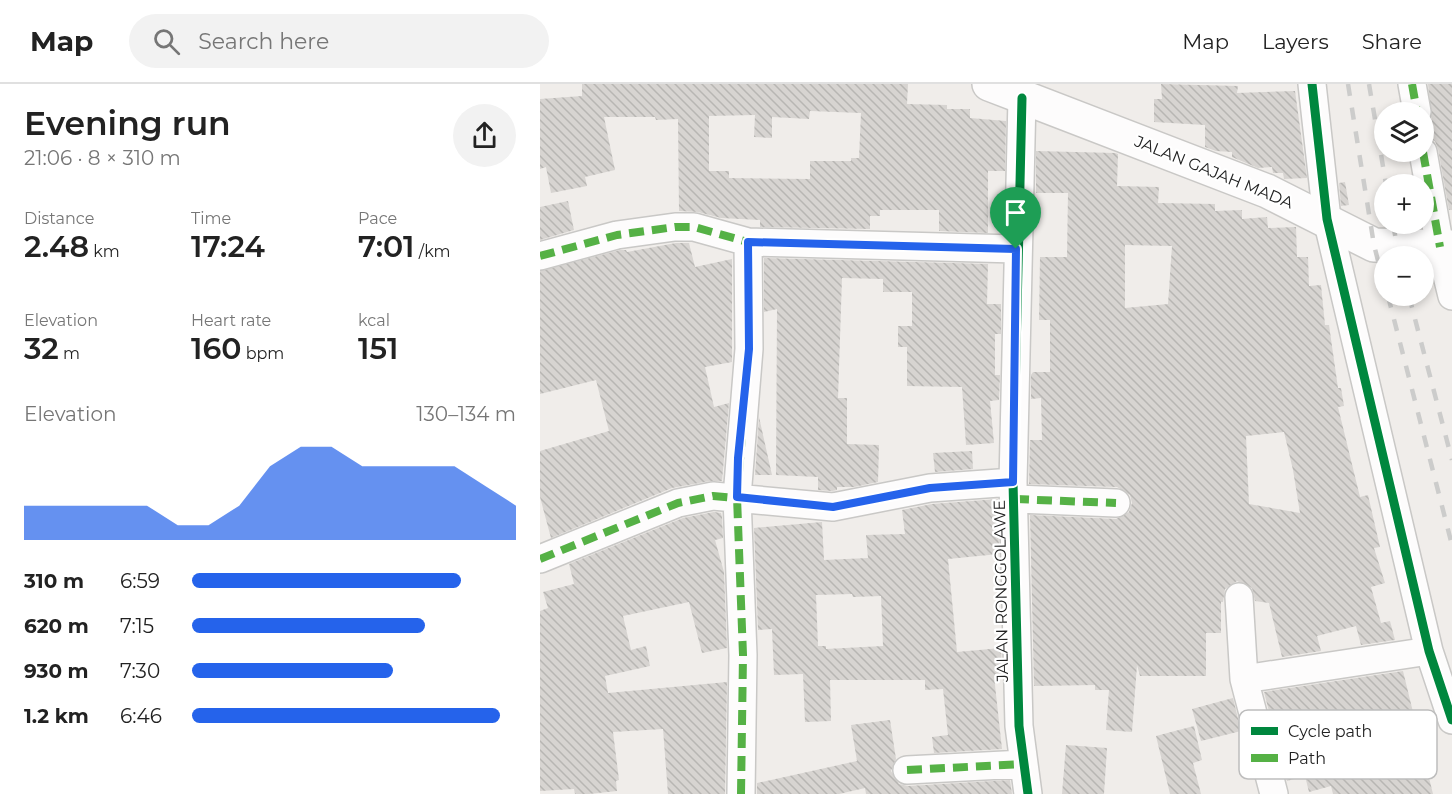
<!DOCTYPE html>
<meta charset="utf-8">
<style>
:root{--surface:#fff;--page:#f2f2f2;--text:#222;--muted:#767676;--line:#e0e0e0;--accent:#2563eb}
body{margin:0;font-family:Montserrat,sans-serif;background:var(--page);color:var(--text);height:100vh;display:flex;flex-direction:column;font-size:22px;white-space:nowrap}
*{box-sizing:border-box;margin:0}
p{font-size:20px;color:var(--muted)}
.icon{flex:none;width:33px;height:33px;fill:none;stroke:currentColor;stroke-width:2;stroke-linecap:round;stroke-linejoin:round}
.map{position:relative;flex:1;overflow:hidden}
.sheet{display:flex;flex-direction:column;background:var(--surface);width:540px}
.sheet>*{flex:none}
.buttons{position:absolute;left:834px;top:18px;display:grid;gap:12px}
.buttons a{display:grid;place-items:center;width:60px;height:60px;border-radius:50%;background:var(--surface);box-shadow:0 3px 9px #0003;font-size:30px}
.pin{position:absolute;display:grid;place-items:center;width:51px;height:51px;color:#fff;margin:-62px -26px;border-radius:50% 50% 50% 0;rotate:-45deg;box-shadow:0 0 6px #0007}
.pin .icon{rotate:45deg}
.round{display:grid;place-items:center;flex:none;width:63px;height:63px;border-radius:32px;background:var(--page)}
.summary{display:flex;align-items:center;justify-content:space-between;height:102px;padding:0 24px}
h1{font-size:33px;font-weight:600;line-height:45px}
.figures{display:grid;grid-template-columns:repeat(3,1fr);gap:9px;height:102px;padding:6px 24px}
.figures div{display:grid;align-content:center}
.figures b{font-size:30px;font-weight:600}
.figures small{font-size:16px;font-weight:400}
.figures p{font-size:16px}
.chart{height:168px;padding:12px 24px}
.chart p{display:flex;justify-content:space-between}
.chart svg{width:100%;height:108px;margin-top:6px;fill:var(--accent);opacity:.7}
ul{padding:0 24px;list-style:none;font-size:20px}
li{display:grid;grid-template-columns:96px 72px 1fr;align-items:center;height:45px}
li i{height:15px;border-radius:8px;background:var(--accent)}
header{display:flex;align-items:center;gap:36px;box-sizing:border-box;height:84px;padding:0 30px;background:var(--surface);border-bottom:2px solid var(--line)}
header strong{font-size:28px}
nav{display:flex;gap:33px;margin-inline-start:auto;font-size:21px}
.search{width:420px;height:54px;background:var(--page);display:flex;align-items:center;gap:15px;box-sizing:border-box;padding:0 21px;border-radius:33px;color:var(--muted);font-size:22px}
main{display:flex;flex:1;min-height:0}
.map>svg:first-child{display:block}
.building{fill:url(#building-back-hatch);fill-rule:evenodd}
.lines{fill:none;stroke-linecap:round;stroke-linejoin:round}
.minor-casing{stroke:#c9c8c6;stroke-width:30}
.tertiary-casing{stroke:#c9c8c6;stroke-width:36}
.minor{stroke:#fdfcfc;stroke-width:27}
.tertiary{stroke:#fdfcfc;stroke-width:33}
.rail{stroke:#cccccb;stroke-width:4.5;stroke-dasharray:12 12;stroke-linecap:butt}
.quiet{stroke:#55b145;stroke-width:8;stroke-dasharray:15 8;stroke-linecap:butt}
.cycleway-casing{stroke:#fff;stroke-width:13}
.cycleway{stroke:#00873e;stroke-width:9}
.route-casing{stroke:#fff;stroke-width:12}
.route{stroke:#2563eb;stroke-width:8}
.labels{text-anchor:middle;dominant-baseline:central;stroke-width:4.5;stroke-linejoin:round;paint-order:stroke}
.street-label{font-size:16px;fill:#222;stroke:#fff}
.key{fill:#fff;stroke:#bdbdbd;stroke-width:1.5}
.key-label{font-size:16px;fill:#222}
</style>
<header>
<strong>Map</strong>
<div class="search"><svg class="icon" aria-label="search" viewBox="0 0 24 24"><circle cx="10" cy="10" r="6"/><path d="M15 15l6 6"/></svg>Search here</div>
<nav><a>Map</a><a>Layers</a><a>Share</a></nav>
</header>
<main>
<section class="sheet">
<div class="summary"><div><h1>Evening run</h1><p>21:06 · 8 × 310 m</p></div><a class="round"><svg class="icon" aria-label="share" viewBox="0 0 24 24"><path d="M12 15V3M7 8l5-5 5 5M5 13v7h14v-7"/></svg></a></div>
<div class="figures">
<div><p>Distance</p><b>2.48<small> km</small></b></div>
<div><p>Time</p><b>17:24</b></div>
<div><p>Pace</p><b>7:01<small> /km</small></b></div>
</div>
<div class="figures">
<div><p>Elevation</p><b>32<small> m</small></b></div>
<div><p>Heart rate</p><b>160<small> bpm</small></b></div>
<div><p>kcal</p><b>151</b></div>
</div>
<div class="chart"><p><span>Elevation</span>130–134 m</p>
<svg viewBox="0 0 160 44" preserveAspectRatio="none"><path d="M0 44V30L10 30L20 30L30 30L40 30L50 38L60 38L70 30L80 14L90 6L100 6L110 14L120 14L130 14L140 14L150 22L160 30V44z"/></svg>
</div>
<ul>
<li><b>310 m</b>6:59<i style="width:83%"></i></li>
<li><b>620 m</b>7:15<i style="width:72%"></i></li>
<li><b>930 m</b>7:30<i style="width:62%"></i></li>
<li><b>1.2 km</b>6:46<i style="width:95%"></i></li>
</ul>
</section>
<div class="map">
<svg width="912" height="710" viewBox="0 0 912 710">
<defs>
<pattern id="building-back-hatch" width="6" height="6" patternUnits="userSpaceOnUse" patternTransform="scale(1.5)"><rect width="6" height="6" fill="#d7d4d1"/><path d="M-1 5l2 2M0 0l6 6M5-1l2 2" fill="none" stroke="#b8b6b3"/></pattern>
</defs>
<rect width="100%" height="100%" fill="#f0edea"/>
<path class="building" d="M42 0H368L367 20 407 21V25H430V34L466 37 465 87H448V149L399 147V126H340V132H330V145L220 143V136L181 134 158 128 139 127 138 35 116 36 115 33H64L75 86 45 93 47 102 11 109 6 83 0 85V15L42 12ZM270 27 321 29 319 74H311V77H270V95L189 94V87H169V32L215 31 214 53 232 54V33L269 35Z
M621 0 698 2 697 9 755 7 767 94 744 95 743 89H733L732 83 718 84 692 73V68L676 67 665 63V41L614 38V15H622Z
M888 0H912V126H909L898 65 895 57 884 53V42L892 41Z
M496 67 575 69 578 70 577 102 619 103 618 119 675 120V127L702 126V135L727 133 728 144 756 143 757 173H768L769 202 781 201 785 241H789L798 304H801L804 322 798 323 820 413 828 411 840 463 834 464 845 499 831 503 841 539 850 537 855 556 821 561 816 542 777 552 781 567 742 573 729 519 715 517 712 504 697 497 685 505 683 518H681V549H666V592H600L597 581 592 648 566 646 569 606H555V601L494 602 490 431 576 435 589 428 592 419 590 411 577 403 489 400 490 356H502L501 314 491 315V291L493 288H510V236H499L500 173H527L528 109H496ZM585 161 632 162 628 220 585 224ZM744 348 753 386 760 429 709 420 706 352Z
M805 98 809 121 801 122 799 99Z
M28 117 34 146 0 156V123Z
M136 159H149L155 183 192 175V278L165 283 174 323 189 319 182 397H170L132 404 11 454 0 413V367L69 347 56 296 0 310V187L80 166H86L87 168Z
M224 174 448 180 447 220H461V250H455V291H460L459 316 450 317 454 359 426 361 422 303 367 302V263H358V242H372V208H343V195L302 194 298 314H307V360L339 361 338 398 314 403H297V406L292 407 278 406V393L236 391 237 225 224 228Z
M219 333 232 391H215Z
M432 367 433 385 395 388 393 369Z
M458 415 459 470 408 475 417 568 461 564 462 591 454 592 462 665 394 669 392 653 408 651 403 605 385 606V596H290L291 637 265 638 263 590 234 591 232 545 218 546 214 444 282 438 284 476 328 474 326 451 365 450 362 426 392 420ZM312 510 313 513 341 512 343 562 286 565V562H278L276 511Z
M174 428 181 429 182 433 183 454 175 456 184 488 187 564 162 569 149 518 83 532 91 566 106 562 110 582 65 592 68 609 187 598 185 710H128L123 645 73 648 79 696 76 697 77 707 49 710H35L34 705 0 707V527L8 524 3 508 34 500 29 480 143 434Z
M863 587 893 710H793L791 702 769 708 765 692 747 697 724 608ZM827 643 834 676 789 688 780 655Z
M693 614 701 647 661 657 652 625Z
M350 636 356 675 351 687 359 700 368 702 470 696 472 710H326L325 704 299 710H217V699L317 677 311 641Z
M654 642 662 676 653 679 661 710H630L616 652Z
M526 661 567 664 564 710H522Z"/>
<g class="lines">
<defs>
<path id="minor" d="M772 0 787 135 889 567 912 636
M872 0 877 28
M482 14 473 398 479 642 488 710
M883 68 900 163 912 212
M0 172 77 151 135 143H154L208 158 476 165
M474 415 576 419
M0 475 138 419 173 412 293 423 390 404 473 398
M699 513 704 595
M367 686 484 680
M201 710 203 571 197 413 209 265 208 158
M734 710 704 595 889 567"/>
<path id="tertiary" d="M449 0 727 107 834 161 912 163"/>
</defs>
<use href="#minor" class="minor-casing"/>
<use href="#tertiary" class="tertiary-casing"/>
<use href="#minor" class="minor"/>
<use href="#tertiary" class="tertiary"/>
<path class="rail" d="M808 0 834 161 844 200
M829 0 846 100
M853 140 859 172
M848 212 912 461
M869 212 912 376"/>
<path class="quiet" d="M872 0 877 28
M883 68 900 163
M0 172 77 151 135 143H154L208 158 476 165
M474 415 576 419
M0 475 138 419 173 412 293 423 390 404 473 398
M367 686 484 680
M201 710 203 571 197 413 209 265 208 158"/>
<defs>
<path id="cycleway" d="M772 0 787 135 889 567 912 636
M482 14 473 398 479 642 488 710"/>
</defs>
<use href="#cycleway" class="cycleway-casing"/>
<use href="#cycleway" class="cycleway"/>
</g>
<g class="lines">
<defs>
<path id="route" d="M208 158 476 165 473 398 390 404 293 423 197 413 198 374 209 265Z"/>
</defs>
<use href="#route" class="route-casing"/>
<use href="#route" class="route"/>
</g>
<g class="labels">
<g class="street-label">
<text transform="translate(674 88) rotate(22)">JALAN GAJAH MADA</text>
<text transform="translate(461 507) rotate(-91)">JALAN RONGGOLAWE</text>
</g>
</g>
<rect x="699" y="626" width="198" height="69" rx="9" class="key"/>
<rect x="711" y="643" width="27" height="8" fill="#00873e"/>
<rect x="711" y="670" width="27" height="8" fill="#55b145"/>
<g class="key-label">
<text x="748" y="653">Cycle path</text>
<text x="748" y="680">Path</text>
</g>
</svg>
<div class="buttons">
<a><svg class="icon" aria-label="layers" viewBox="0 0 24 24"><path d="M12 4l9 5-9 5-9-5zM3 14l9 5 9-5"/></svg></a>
<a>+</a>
<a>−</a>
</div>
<div class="pin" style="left:476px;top:165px;background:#1e9e55"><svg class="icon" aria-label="arrive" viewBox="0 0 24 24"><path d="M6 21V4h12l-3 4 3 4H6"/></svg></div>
</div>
</main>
